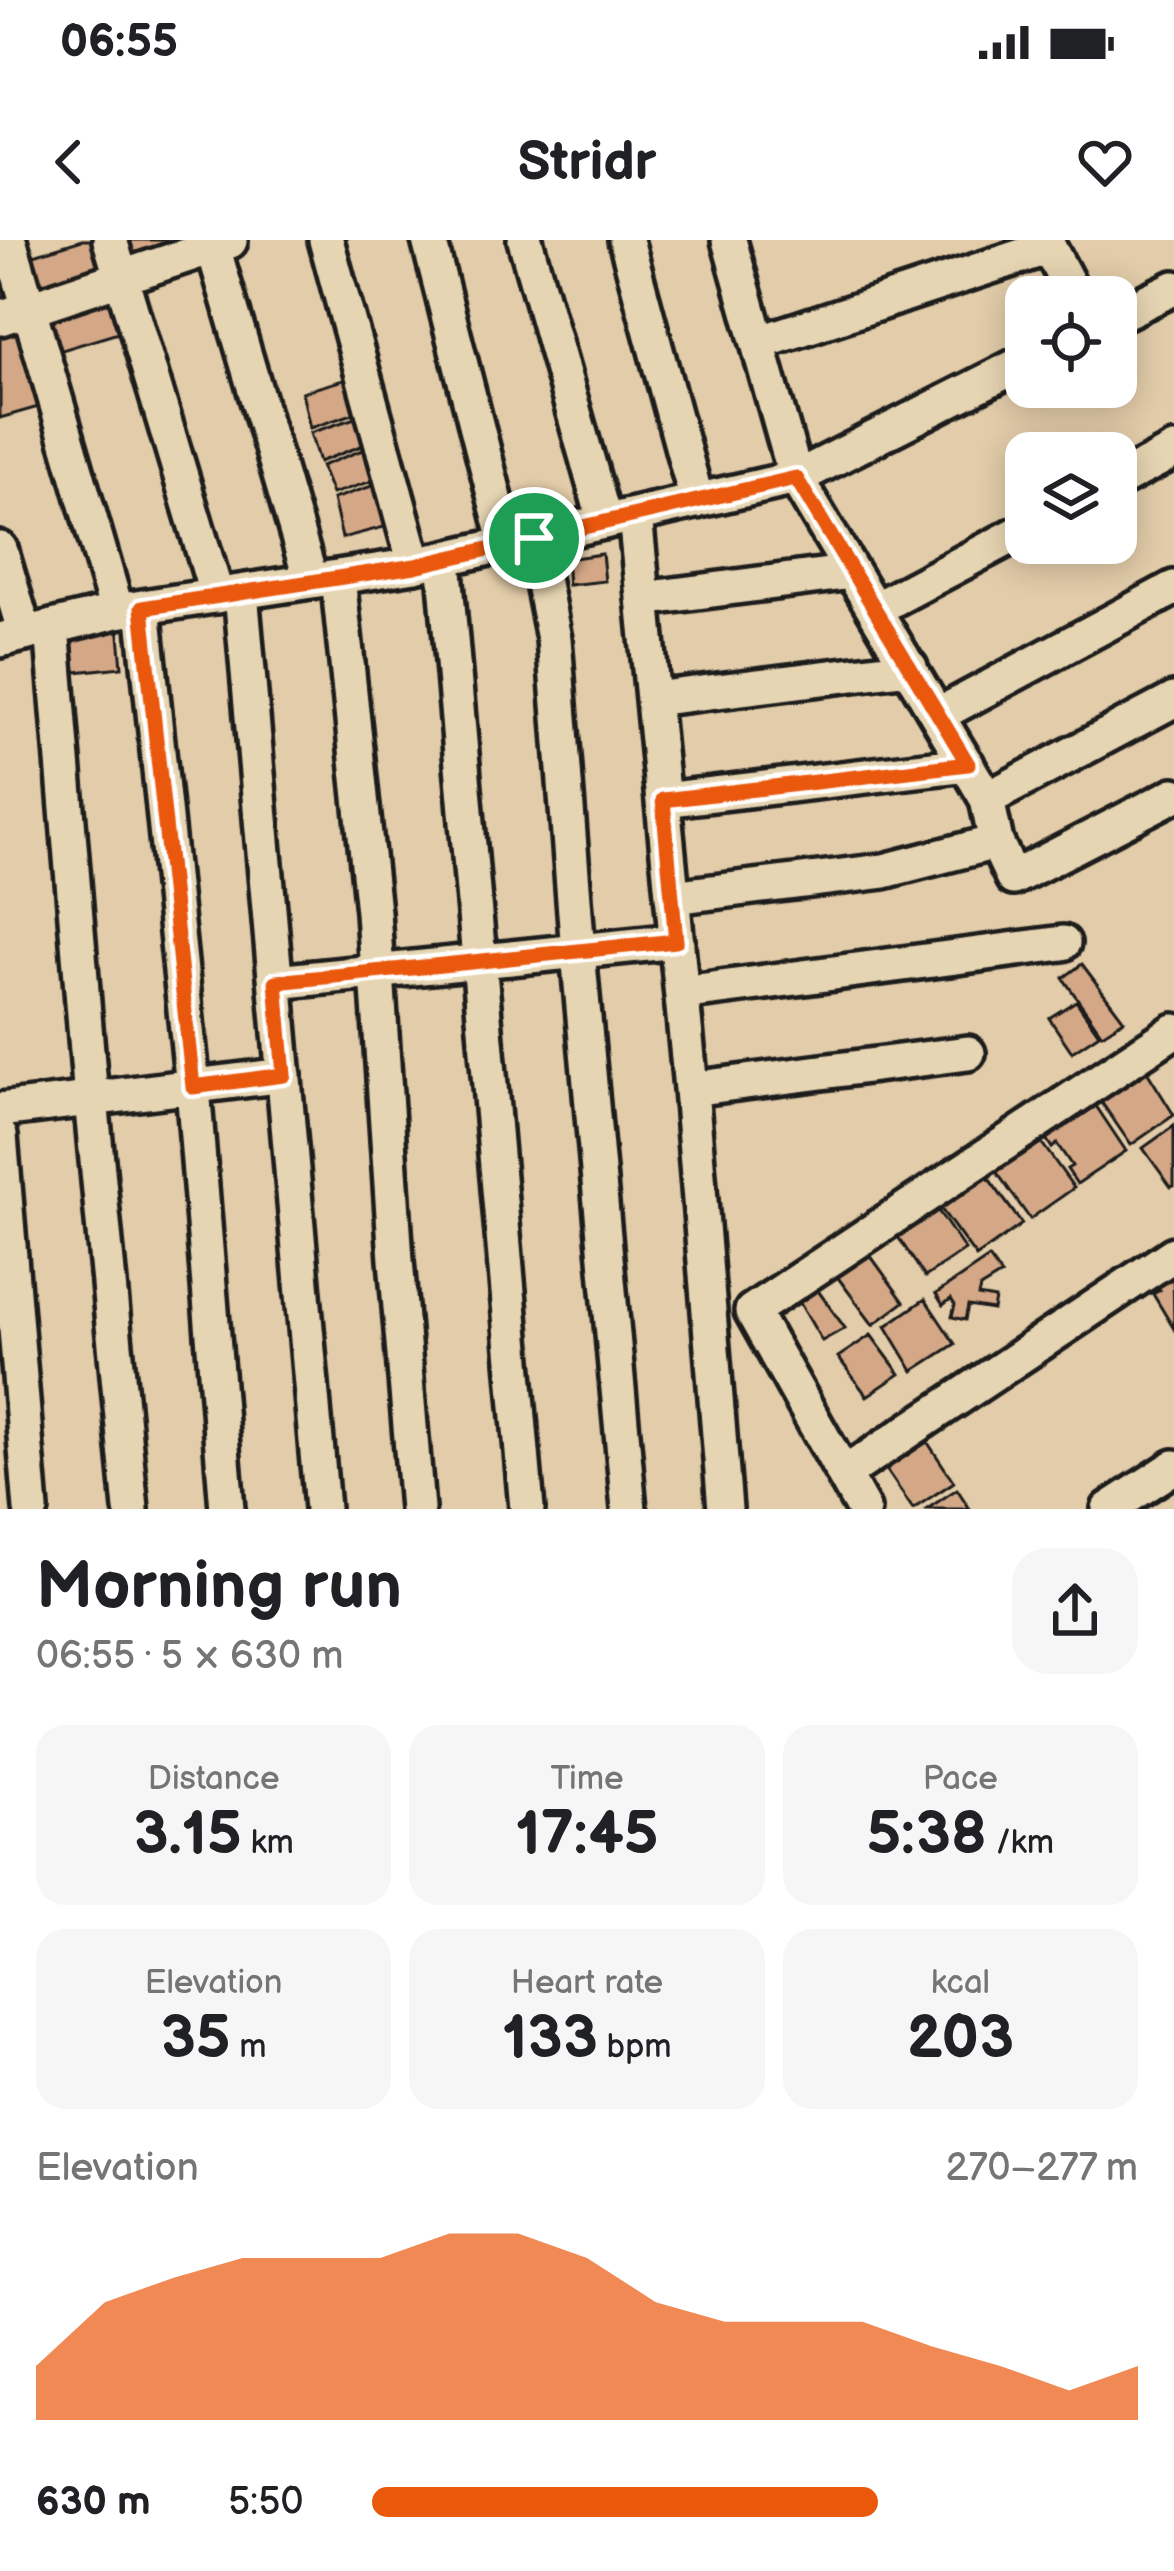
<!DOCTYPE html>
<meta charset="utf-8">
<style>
:root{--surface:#fff;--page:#f6f6f6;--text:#202124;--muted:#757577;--accent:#ea580c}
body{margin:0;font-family:"Balsamiq Sans",sans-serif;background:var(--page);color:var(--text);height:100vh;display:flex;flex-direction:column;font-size:45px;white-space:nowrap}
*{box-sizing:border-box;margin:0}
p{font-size:39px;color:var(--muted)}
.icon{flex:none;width:66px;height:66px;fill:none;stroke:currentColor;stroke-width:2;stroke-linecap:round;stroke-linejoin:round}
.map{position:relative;height:1269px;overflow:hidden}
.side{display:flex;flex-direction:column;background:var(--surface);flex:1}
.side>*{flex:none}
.buttons{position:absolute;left:1005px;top:36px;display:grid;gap:24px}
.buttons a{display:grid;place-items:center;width:132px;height:132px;border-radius:24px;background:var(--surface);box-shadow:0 6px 30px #0003;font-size:60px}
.pin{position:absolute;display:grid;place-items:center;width:102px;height:102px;color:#fff;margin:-51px;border:6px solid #fff;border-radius:50%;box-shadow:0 3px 12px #0007}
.round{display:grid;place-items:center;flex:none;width:126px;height:126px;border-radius:36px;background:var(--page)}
.summary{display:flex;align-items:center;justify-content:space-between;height:204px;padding:0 36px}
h1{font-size:66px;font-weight:700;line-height:90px}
.metrics{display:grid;grid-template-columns:repeat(3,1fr);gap:18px;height:204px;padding:12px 36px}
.metrics div{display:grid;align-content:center;border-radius:30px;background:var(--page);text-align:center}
.metrics b{font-size:60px;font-weight:700}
.metrics small{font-size:33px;font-weight:400}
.metrics p{font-size:33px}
.chart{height:336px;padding:24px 36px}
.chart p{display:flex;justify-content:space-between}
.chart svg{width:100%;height:216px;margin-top:12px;fill:var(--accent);opacity:.7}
ul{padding:0 36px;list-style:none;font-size:39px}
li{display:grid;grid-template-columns:192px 144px 1fr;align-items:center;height:90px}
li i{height:30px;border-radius:15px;background:var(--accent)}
.status{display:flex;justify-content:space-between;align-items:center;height:84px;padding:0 60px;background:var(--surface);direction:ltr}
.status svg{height:33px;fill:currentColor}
header{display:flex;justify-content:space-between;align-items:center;height:156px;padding:0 36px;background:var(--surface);font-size:54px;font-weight:700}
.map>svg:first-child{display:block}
.building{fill:#d4a886;stroke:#1c1c1c;stroke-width:3}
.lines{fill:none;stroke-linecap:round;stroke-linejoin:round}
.minor-casing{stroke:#1c1c1c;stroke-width:42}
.minor{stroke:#e6d5b2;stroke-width:33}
.route-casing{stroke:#fff;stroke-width:24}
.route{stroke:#ea580c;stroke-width:15}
</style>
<div class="status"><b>06:55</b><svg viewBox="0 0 49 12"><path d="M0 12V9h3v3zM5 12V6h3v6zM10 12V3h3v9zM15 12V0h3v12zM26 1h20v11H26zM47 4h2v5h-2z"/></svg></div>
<header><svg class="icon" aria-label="back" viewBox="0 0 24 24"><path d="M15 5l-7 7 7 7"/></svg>Stridr<svg class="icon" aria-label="heart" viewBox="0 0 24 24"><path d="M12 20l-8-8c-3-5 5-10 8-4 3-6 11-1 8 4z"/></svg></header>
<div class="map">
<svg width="1174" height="1269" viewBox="0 0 1174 1269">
<rect width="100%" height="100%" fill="#e2cca9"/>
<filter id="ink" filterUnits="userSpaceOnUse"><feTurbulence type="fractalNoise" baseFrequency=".00833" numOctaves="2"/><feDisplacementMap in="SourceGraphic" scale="24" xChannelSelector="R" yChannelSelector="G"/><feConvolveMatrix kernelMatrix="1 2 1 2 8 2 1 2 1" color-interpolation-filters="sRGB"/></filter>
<g filter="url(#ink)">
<path class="building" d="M82 0H99L111 37 34 61 21 19Z
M116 0H197L122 23Z
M113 50 128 90 49 114 36 72Z
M24 77 49 164 0 178V84Z
M350 138 359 172 310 188 302 152Z
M361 176 369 203 319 222 310 193Z
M370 207 379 239 332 254 321 226Z
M381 243 392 285 342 298 333 259Z
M602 314 605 341 568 345 566 319Z
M118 384 122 427 75 432 71 389Z
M1082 724 1124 780 1102 794 1063 738Z
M1076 761 1099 794 1072 812 1049 778Z
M1141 822 1174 875 1131 905 1095 853Z
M1092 860 1126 911 1077 944 1067 929 1072 926 1057 904 1052 908 1043 894Z
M1174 886V946L1171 947 1143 908Z
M1041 902 1074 948 1030 979 991 924 1014 907 1021 916Z
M984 932 1022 984 976 1017 938 965Z
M932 962 965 1010 925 1037 892 988Z
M865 1008 904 1062 873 1085 833 1031Z
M989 1018 1001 1035 980 1048 978 1056 995 1059 993 1070 968 1066 965 1080 952 1077 955 1065 951 1059 943 1065 936 1054Z
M1173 1027 1174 1089 1153 1054 1160 1050 1153 1042Z
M811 1041 845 1088 822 1101 794 1053Z
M925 1059 955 1104 913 1131 886 1086Z
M871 1095 900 1134 867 1156 838 1117Z
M922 1194 954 1242 913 1269 881 1222Z
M957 1249 970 1269H927Z"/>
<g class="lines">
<defs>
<path id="minor" d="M9 0 117 371
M110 0 217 356
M211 0 311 341
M326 0 415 325
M429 0 507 305
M525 0 605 282
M626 0 697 261
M729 0 796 238 987 559 996 602 1013 638 1174 555
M1045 0 1075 57
M1116 76 1174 48
M0 78 230 1
M758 103 1049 7
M1116 242 1174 211
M635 275 691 849 725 1269
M534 298 554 399 578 712 629 1269
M0 309 25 394
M444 319 527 1269
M338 337 373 672 396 1020 417 1269
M241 352 322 1269
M643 359 852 332
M143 367 193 847 227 1269
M875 369 1026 289
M52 387 91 859 131 1269
M0 400 117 371 415 325 796 238 1026 121
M653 459 910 427
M938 475 1174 348
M987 559 1174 460
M663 560 967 524
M672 657 884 631 996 602
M276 742 677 701
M682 753 1063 703
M691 849 968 813
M0 870 284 835
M0 896 31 1269
M844 1234 1174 1014
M863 1269 752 1071 1174 791
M1109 1269 1174 1227"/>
</defs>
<use href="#minor" class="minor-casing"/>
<use href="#minor" class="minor"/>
</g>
</g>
<g class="lines" filter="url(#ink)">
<defs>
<path id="route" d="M796 238 968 524 663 560 676 701 276 742 284 835 193 847 142 368 415 326Z"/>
</defs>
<use href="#route" class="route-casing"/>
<use href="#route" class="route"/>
</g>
</svg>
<div class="buttons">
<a><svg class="icon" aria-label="locate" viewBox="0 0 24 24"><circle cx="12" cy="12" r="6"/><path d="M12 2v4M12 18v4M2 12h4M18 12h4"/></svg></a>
<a><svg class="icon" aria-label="layers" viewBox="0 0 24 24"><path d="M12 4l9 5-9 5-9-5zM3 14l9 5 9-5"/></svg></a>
</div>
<div class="pin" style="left:534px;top:298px;background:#1e9e55"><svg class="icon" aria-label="arrive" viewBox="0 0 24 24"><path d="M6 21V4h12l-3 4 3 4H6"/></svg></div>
</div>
<section class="side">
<div class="summary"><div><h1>Morning run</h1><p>06:55 · 5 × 630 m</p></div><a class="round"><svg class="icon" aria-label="share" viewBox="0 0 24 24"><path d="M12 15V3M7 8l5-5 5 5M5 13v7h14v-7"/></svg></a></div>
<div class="metrics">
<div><p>Distance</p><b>3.15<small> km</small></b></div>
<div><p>Time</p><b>17:45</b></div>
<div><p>Pace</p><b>5:38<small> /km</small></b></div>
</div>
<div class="metrics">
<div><p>Elevation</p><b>35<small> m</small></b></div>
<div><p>Heart rate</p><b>133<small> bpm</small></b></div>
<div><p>kcal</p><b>203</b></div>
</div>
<div class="chart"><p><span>Elevation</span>270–277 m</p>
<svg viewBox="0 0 160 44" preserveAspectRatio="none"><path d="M0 44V33L10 20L20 15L30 11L40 11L50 11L60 6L70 6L80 11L90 20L100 24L110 24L120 24L130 29L140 33L150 38L160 33V44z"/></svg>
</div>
<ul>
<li><b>630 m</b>5:50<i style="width:66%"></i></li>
</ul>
</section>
